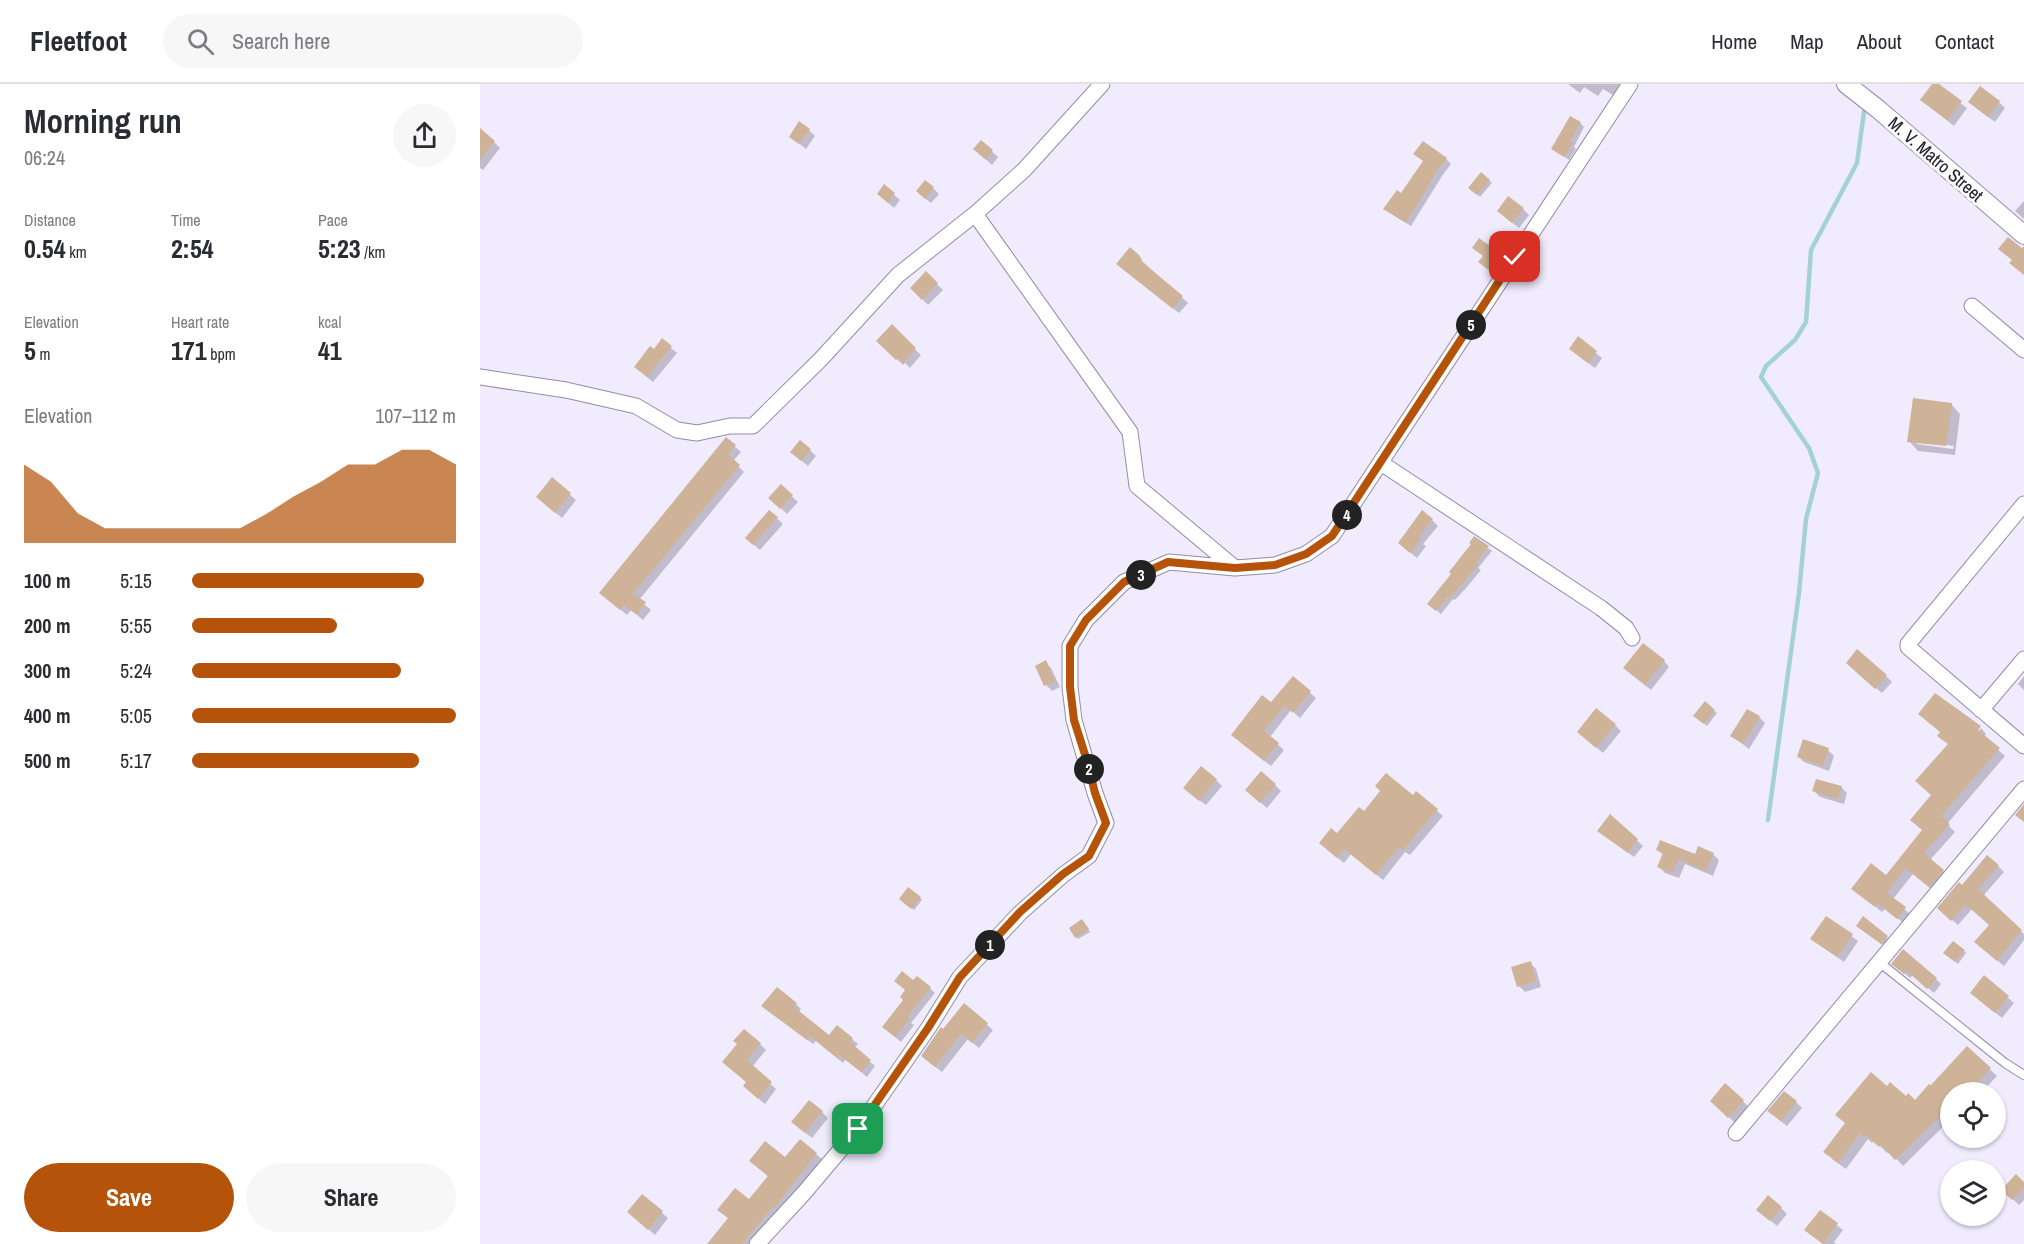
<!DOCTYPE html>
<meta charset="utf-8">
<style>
:root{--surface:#fff;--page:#f7f7f7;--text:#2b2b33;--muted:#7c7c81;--line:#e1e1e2;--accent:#b45309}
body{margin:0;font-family:"Archivo Narrow",sans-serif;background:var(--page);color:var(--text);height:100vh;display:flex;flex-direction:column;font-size:22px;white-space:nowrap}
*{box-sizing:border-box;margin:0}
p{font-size:20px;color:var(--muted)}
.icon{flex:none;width:33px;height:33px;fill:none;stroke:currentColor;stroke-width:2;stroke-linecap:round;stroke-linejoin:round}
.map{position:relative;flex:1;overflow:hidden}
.details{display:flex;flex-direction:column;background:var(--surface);width:480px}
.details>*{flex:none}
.fabs{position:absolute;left:1460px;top:998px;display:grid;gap:12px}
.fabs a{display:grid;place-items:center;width:66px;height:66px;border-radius:50%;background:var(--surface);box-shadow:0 2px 4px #0004;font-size:30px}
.pin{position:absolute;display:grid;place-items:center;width:51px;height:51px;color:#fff;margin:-26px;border-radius:12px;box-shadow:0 3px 9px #0006}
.km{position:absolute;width:30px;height:30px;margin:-15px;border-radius:50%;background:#222;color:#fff;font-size:16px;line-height:30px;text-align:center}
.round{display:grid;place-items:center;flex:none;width:63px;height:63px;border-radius:32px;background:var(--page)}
.headline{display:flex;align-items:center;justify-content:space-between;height:102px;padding:0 24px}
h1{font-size:33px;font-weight:700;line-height:45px}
.metrics{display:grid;grid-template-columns:repeat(3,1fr);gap:9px;height:102px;padding:6px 24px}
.metrics div{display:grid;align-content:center}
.metrics b{font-size:26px;font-weight:700}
.metrics small{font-size:16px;font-weight:400}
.metrics p{font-size:16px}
.chart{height:168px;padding:12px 24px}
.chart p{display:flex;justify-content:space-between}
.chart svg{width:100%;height:108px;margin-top:6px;fill:var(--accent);opacity:.7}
.action{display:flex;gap:12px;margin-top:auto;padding:12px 24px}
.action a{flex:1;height:69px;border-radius:36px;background:var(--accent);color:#fff;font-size:24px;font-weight:700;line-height:69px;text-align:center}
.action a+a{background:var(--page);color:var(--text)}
ul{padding:0 24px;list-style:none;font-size:20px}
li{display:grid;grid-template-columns:96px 72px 1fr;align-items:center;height:45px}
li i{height:15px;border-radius:8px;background:var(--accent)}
header{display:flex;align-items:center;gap:36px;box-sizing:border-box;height:84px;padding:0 30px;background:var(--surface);border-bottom:2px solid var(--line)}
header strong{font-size:28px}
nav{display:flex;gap:33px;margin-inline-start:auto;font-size:21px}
.search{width:420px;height:54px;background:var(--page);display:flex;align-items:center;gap:15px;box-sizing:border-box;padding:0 21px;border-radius:33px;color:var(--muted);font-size:22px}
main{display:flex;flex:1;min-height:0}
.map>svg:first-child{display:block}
.shadow{fill:#0003;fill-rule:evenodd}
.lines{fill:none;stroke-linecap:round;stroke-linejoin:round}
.stream{stroke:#a4d1d7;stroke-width:4.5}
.building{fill:#cfb399}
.service-casing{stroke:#928ca6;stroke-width:10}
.minor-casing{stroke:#928ca6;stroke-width:17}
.tertiary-casing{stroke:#928ca6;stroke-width:20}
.service{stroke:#fff;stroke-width:8}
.minor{stroke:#fff;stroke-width:15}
.tertiary{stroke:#fff;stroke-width:18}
.route-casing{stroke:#fff;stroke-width:12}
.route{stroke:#b45309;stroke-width:8}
.labels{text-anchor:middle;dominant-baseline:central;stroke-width:6;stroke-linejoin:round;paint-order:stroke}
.street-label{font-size:18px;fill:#23202b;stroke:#fcfcfc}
</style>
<header>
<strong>Fleetfoot</strong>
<div class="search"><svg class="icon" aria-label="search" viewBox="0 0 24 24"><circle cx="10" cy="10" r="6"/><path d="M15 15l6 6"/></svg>Search here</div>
<nav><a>Home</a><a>Map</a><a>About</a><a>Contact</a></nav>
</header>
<main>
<section class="details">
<div class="headline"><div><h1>Morning run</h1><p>06:24</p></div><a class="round"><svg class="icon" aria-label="share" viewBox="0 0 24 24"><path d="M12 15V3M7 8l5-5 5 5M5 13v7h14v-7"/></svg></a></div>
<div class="metrics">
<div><p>Distance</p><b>0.54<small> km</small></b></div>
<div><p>Time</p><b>2:54</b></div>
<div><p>Pace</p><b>5:23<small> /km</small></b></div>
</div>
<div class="metrics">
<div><p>Elevation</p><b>5<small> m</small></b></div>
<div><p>Heart rate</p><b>171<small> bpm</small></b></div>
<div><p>kcal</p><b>41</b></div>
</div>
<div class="chart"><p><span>Elevation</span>107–112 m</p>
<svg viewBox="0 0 160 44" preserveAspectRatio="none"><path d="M0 44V12L10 19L20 32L30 38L40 38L50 38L60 38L70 38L80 38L90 32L100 25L110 19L120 12L130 12L140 6L150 6L160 12V44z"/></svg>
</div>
<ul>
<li><b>100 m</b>5:15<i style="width:88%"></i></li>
<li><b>200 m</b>5:55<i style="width:55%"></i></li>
<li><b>300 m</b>5:24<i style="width:79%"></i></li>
<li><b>400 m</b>5:05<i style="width:100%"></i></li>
<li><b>500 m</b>5:17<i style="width:86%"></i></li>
</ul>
<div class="action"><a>Save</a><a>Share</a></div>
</section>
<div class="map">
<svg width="1544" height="1160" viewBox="0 0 1544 1160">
<rect width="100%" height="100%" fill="#f0ecfe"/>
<path class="shadow" d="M1088 0H1139L1142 3 1136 13 1123 5 1118 12 1104 3 1100 9Z
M1454 0 1487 24 1474 42 1442 16Z
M1519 18 1525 24 1515 38 1496 24Z
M1100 39 1104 43 1094 63 1096 65 1089 76 1072 64Z
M329 46 335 52 326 65 311 53Z
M0 52 14 58 20 64 3 86 0 84Z
M501 58 518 73 512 81 501 71Z
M966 75 971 80 962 92 931 142 905 125Z
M1001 90 1012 99 1000 113 990 103Z
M405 103 420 116 414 124 405 116Z
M453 104 459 110 451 119 443 113Z
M1544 117V135L1535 127Z
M1043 125 1049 131 1039 144 1025 133Z
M650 166 708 219 699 229 644 185Z
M1004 172H1021L1027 178 1017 192 1000 178Z
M446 189 463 206 448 221 432 204Z
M412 243 441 271 430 284 425 279 423 281 398 257Z
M1098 255 1122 274 1115 284 1097 271Z
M183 257 197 269 173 298 162 289Z
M1471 320 1480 330 1475 371 1438 367 1429 357ZM1437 357 1474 362 1473 365 1437 360Z
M246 355 261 368 253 377 264 388 159 516 171 526 163 536 151 526 147 531 127 514Z
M330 366 336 372 328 382 318 374Z
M72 395 96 416 82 434 64 419Z
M301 402 318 418 307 430 290 414Z
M297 434 303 440 280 466 273 460Z
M952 436 958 442 943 460 946 462 937 474 926 465Z
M994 454 1012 467 998 484 1001 486 987 503 975 516 973 515 961 530 953 523 993 460Z
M1184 577 1189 583 1171 606 1151 590Z
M565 578 571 584 580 603 572 607 566 601Z
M1406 592 1412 598 1402 609 1392 601Z
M1544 592V606L1538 600Z
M813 594 836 614 820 634 811 626 790 653 804 666 791 682 759 657Z
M1225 620 1237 629 1227 642 1215 632Z
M1279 633 1285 639 1269 665 1252 652Z
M1135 641 1141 647 1123 669 1105 654Z
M1501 644 1506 650 1504 653 1525 672 1467 740 1475 748 1450 776 1469 793 1456 809 1433 790 1413 815 1431 831 1425 840 1405 825 1402 828 1373 805 1406 793 1443 747 1453 712Z
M1348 666 1354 672 1349 687 1324 678 1318 672Z
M736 696 742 702 726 721 711 710Z
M795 701 801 707 787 724 773 712Z
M1361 703 1367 709 1364 720 1340 713 1334 707Z
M902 707 933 713 936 709 963 732 930 771 925 768 903 796 871 770 864 779 847 765 858 752 884 729Z
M1131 732 1163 762 1154 773 1125 752Z
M1178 766 1216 772 1233 770 1239 776 1233 792 1205 780 1199 794 1185 789 1179 783 1184 772Z
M1518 782 1524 788 1503 812 1544 850V856L1524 882 1502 864 1511 841 1492 825 1478 841 1465 830 1482 803Z
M440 814 442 816 434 826 421 815Z
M1347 834 1378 857 1364 878 1332 855Z
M1384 834 1413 859 1408 865 1384 847Z
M605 840 610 848 598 855 596 853Z
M1484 867 1486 869 1478 880 1468 871Z
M1050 879 1056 885 1061 903 1045 908 1039 902Z
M1413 879 1456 895 1461 900 1454 909 1433 891 1430 894Z
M1504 893 1534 919 1522 934 1498 915Z
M434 898 450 904 455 909 431 939 434 941 421 958 409 948Z
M316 920 321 925 318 929 349 953 372 955 378 960 374 964 395 982 387 993 366 975 363 979 336 957 333 960 283 922Z
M484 921 513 946 499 964 488 955 462 988 449 978 463 947Z
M258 960H280L286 966 272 983 296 1005 285 1020 271 1008Z
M1487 964 1517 992 1502 1008H1470V1036L1423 1082 1409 1067 1407 1069 1394 1056 1392 1059 1388 1055 1366 1085 1352 1075 1407 1004 1435 1018Z
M1246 1001 1269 1023 1255 1039 1232 1017Z
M1316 1018 1322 1024 1307 1042 1295 1033Z
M342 1028 348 1034 332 1054 319 1044Z
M336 1070 343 1076 274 1160H229L249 1135 246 1132 269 1117 289 1093 277 1083 306 1075Z
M1544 1100V1116L1539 1121 1523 1106Z
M162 1112 188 1134 175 1151 155 1134Z
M1301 1124 1307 1130 1297 1142 1284 1131Z
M1340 1128 1363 1146 1354 1158 1356 1160H1343L1326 1146Z"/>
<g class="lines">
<path class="stream" d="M1288 736 1319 509 1326 435 1338 389 1329 364 1281 293 1286 282 1315 256 1326 238 1331 166 1377 79 1385 21"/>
</g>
<path class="building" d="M1452 0H1459L1482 17 1468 37 1440 16Z
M1500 2 1520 17 1508 33 1488 18Z
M1090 32 1101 38 1090 58 1093 59 1084 73 1071 65Z
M319 37 330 45 319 60 309 53Z
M0 44 15 57 0 75Z
M501 56 513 66 506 76 493 65Z
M943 57 967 74 957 87 926 139 903 125 917 106 921 109 943 77 933 70Z
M1001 88 1010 96 997 111 988 104Z
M445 96 454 103 445 115 436 107Z
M404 100 415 109 408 119 397 110Z
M1028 112 1044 124 1032 139 1017 127Z
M1528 153 1542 164 1544 162V191L1529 179 1532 176 1518 165Z
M999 154 1022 171 1010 187 998 178 1003 172 992 164Z
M650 163 659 171 662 176 661 177 703 212 693 225 636 180Z
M446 187 458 199 442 216 430 204Z
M412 240 436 264 423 279 418 274 416 276 396 257Z
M1098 252 1117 267 1108 279 1089 265Z
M182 254 192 262 167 293 154 283 170 262 174 265Z
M1433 314 1472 319 1466 362 1427 358Z
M246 353 256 361 248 370 260 381 153 510 166 518 157 531 144 521 140 526 119 509Z
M320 356 331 365 321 377 310 368Z
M72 393 91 409 75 429 56 413Z
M301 400 313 411 300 425 288 414Z
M289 426 298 433 273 461 265 454Z
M942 426 953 435 938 453 941 455 930 469 918 459Z
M994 452 1009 462 995 479 998 481 983 499 970 514 968 512 956 527 947 520 971 490 969 488 991 460 989 459Z
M1163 559 1185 576 1165 601 1143 584Z
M1377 565 1407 591 1395 605 1366 579Z
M566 576 575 597 564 602 555 582Z
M813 592 831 607 813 629 805 622 784 647 799 659 784 677 751 651 782 611 791 618Z
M1455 609 1501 642 1498 646 1520 664 1461 732 1470 740 1444 769 1464 786 1449 803 1425 784 1407 809 1426 823 1417 835 1397 819 1395 823 1371 805 1391 779 1406 791 1442 746 1430 736 1451 711 1435 697 1468 660 1457 652 1460 648 1438 630Z
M1225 617 1235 626 1224 640 1213 632Z
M1116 624 1136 640 1116 664 1097 648Z
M1267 625 1280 632 1263 660 1250 652Z
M1323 655 1349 664 1343 682 1317 673Z
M721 682 737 695 719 717 703 704Z
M781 687 796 700 780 719 765 706Z
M906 689 933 711 936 707 958 725 923 766 919 763 896 791 864 765 857 774 839 759 851 744 857 749 879 723 884 727 900 707 895 702Z
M1336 695 1362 702 1358 715 1332 707Z
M1544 720V738L1535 731Z
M1130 730 1158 755 1148 769 1117 747Z
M1180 756 1215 770 1218 762 1234 769 1226 787 1198 775 1193 789 1177 783 1183 769 1176 766Z
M1507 771 1519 781 1498 805 1542 846 1517 877 1494 858 1509 841 1485 820 1471 837 1457 824 1479 798 1482 801Z
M428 803 441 813 431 825 419 815Z
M1346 832 1373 850 1357 873 1330 855Z
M1383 832 1408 852 1401 860 1376 842Z
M602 835 609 845 595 854 589 844Z
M1473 857 1485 866 1475 878 1463 869Z
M1423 865 1457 894 1447 905 1427 887 1424 890 1411 880Z
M1051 877 1056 897 1037 903 1031 883Z
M422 887 433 896 437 892 451 903 427 933 430 935 415 953 402 943 423 916 420 913 425 906 414 897Z
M1504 891 1529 912 1515 929 1490 909Z
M297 903 317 919 314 923 349 951 357 941 373 954 370 958 391 976 381 988 359 971 357 974 330 952 327 956 281 922Z
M484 919 508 939 492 959 481 950 455 983 441 972 461 943 463 945Z
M264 945 281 959 267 976 292 998 278 1015 263 1002 266 998 242 978 257 960 253 957Z
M1487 962 1511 984 1489 1008H1470V1023L1415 1076 1401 1061 1399 1063 1386 1051 1384 1053 1380 1049 1358 1079 1343 1068 1365 1039 1355 1031 1391 988 1407 1002 1410 998 1426 1012 1428 1009 1435 1016 1449 1000 1451 1001Z
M1245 999 1264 1016 1248 1034 1230 1017Z
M1304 1007 1317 1017 1301 1037 1287 1027Z
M329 1016 343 1027 325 1049 311 1038Z
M320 1055 337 1069 294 1124 292 1123 262 1160H227L248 1134 237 1126 255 1104 269 1115 288 1092 269 1077 285 1057 305 1073Z
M1536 1090 1544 1098V1104L1532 1116 1521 1106Z
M162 1110 183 1127 168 1146 147 1128Z
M1288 1111 1302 1123 1290 1137 1276 1126Z
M1340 1126 1358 1139 1343 1160 1324 1146Z"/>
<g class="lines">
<defs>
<path id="service" d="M1399 878 1525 979 1544 991"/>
<path id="minor" d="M495 130 650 348 657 402 755 484
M1492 222 1544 266
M0 293 86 306 156 322 197 346 217 349 250 342H273L341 275 418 191 495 130 544 86 622 0
M901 379 1121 524 1146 544 1152 554
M1544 420 1428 560V563L1544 662
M1501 626 1544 575
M1256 1049 1544 705
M277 1160 324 1109 378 1045 449 943 480 893 540 829 583 791 609 772 626 739 615 709 594 636 590 603V562L606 536 644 498 689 478 755 484 795 481 826 470 852 452 1150 0"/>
<path id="tertiary" d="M1366 0 1398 25 1544 151"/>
</defs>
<use href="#service" class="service-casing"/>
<use href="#minor" class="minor-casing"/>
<use href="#tertiary" class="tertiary-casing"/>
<use href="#service" class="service"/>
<use href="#minor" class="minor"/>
<use href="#tertiary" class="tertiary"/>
</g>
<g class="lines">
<defs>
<path id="route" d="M378 1045 448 944 480 893 540 828 583 790 609 772 626 739 615 709 607 677 594 636 590 603V562L606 536 644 498 688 478 755 484 795 481 826 470 852 452 1035 173"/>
</defs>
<use href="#route" class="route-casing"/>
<use href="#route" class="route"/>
</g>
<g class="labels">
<g class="street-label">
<text transform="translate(1456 75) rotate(41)">M. V. Matro Street</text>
</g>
</g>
</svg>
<div class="fabs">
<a><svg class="icon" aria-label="locate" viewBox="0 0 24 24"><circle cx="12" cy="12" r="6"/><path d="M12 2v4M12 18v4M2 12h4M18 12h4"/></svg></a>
<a><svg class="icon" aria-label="layers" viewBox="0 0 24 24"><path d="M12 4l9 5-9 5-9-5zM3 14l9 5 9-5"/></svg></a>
</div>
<div class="pin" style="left:378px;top:1045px;background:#1e9e55"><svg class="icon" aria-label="arrive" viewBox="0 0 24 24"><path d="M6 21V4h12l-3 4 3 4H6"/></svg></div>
<div class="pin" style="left:1035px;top:173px;background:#d93025"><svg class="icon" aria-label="check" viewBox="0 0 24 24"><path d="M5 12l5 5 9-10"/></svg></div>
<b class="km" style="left:510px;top:861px">1</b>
<b class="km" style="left:609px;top:685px">2</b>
<b class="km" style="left:661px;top:491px">3</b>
<b class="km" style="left:867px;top:431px">4</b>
<b class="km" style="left:991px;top:241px">5</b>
</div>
</main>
